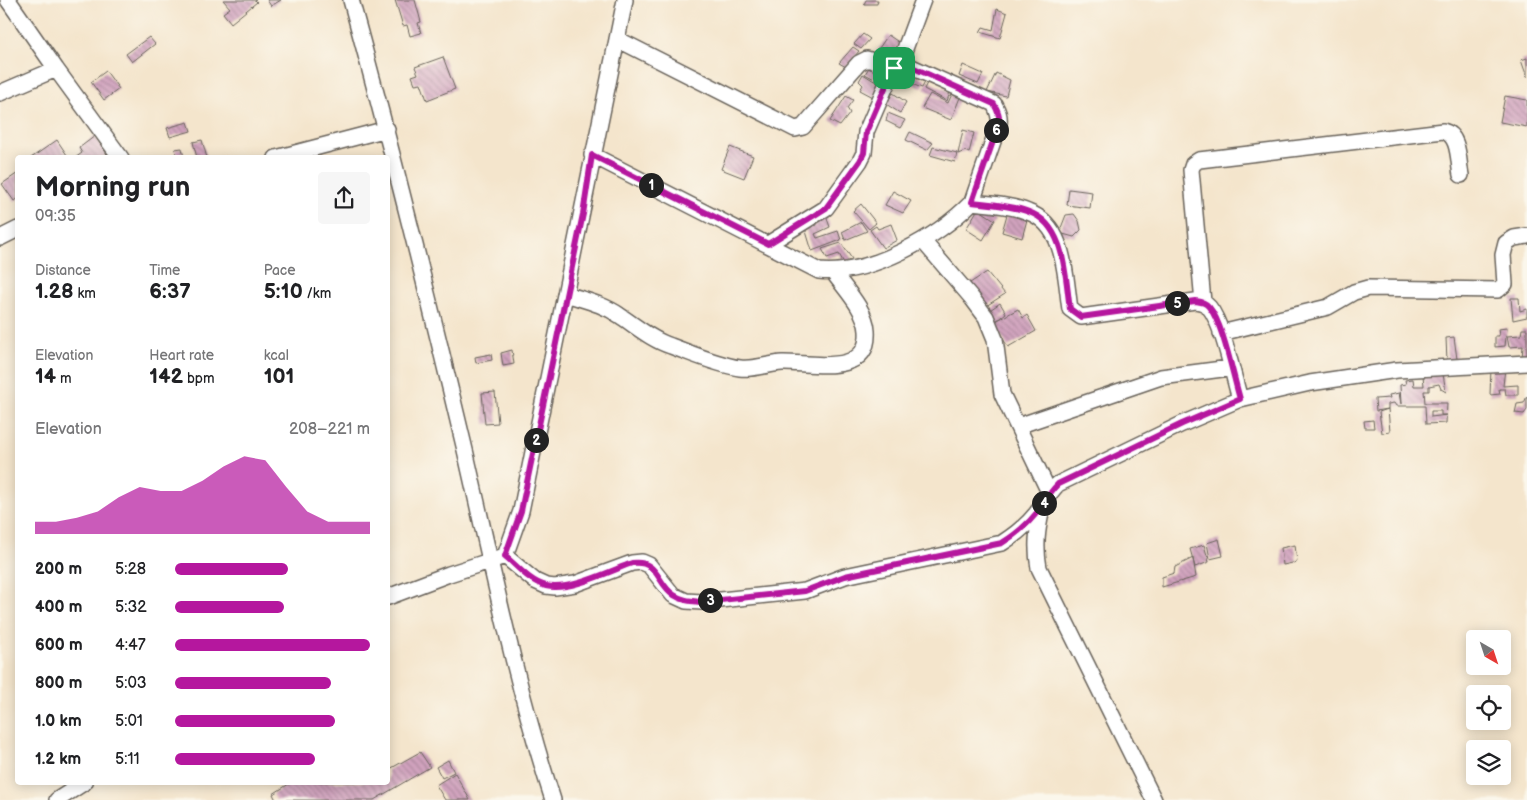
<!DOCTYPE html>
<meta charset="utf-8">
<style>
:root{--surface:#fff;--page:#f6f6f6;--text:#202124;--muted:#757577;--accent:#b5179e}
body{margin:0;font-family:"Balsamiq Sans",sans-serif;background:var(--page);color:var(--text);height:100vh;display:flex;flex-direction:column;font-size:19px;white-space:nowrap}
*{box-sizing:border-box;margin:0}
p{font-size:16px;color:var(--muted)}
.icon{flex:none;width:28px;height:28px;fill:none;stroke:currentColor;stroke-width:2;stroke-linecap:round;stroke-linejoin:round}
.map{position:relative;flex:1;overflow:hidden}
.details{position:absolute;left:15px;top:155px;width:375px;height:630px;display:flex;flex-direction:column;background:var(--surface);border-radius:5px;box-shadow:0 2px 12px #0003}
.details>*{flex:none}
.needle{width:32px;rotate:141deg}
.controls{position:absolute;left:1466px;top:630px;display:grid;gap:10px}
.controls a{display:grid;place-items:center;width:45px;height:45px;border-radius:5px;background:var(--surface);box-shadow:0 2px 12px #0003;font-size:25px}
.pin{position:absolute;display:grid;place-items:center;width:42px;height:42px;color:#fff;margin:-21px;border-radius:10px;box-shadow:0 2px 8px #0006}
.km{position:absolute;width:25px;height:25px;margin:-12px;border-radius:50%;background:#222;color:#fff;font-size:14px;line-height:25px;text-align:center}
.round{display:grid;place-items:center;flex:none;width:52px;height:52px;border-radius:5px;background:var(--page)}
.overview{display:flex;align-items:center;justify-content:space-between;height:85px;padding:0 20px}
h1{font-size:28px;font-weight:800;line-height:38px}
.stats{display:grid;grid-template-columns:repeat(3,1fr);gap:8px;height:85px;padding:5px 20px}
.stats div{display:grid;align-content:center}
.stats b{font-size:21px;font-weight:800}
.stats small{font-size:14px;font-weight:400}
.stats p{font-size:14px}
.chart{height:140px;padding:10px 20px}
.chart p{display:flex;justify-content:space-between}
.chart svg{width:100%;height:90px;margin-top:5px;fill:var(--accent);opacity:.7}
ul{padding:0 20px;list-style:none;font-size:16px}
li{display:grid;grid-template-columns:80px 60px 1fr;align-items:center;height:38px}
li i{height:12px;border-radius:6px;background:var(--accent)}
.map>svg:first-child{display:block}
.building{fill:url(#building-back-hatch);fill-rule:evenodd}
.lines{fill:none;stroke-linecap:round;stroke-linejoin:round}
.minor-casing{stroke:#68625a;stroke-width:18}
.minor{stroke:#fff;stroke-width:15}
.route-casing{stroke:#fff;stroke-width:10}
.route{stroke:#b5179e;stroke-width:6}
</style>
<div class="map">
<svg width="1527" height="800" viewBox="0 0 1527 800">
<defs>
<pattern id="building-back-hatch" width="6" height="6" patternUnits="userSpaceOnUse" patternTransform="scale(1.25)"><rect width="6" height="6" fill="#d1a3be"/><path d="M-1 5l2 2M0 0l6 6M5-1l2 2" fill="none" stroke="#a9849a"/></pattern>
</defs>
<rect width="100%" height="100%" fill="#fbf7ec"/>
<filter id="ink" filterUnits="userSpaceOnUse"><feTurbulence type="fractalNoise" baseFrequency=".02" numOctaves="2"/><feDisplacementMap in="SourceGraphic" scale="10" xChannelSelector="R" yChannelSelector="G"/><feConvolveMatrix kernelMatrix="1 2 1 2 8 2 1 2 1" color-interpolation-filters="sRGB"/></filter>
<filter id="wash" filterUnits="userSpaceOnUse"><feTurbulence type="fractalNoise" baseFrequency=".0096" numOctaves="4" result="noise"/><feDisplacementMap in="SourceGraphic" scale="20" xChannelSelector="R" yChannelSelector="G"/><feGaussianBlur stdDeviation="1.12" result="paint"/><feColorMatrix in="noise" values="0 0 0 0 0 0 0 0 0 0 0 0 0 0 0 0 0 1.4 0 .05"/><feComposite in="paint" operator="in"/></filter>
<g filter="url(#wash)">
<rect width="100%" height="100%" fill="#f4e5cc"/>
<g id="blocks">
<path class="building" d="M223 0H255L257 2 231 23 223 13 230 8Z
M267 0H281L271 6Z
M395 0H415L421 22 418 23 421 33 410 36 407 25 403 26Z
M866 0H878L877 4H864Z
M997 9 1007 13 1000 38 980 32 983 27 993 30Z
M863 34 870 39 861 49 854 44Z
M888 35 900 43 890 58 877 51Z
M149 37 155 44 132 62 126 54Z
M853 47 859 51 846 67 839 63Z
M443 57 455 89 427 100 421 83 415 84 412 76 418 74 415 67Z
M1527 58V77L1521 60Z
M963 65 983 74 978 84 959 76Z
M870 66 885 74 882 83 865 74Z
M902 70 926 80 922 88 898 79Z
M106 71 119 89 104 100 91 82Z
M996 73 1010 80 1006 96 987 92Z
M863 74 879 84 875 98 860 90 863 85 859 81Z
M928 81 950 92 947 101 924 89Z
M953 92 961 95 951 120 922 108 930 94 948 103Z
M893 93 906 102 900 113 886 104Z
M846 96 853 100 847 108 850 113 840 126 830 121Z
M1505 96 1527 100V127L1500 122Z
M888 113 905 120 900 128 886 121Z
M188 122 191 131 170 137 167 128Z
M963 130 974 133 969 153 965 151 958 154Z
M910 132 933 143 927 150 906 140Z
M95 136 107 154 102 158H75L82 153 79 148Z
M57 140 69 158H31Z
M202 140 207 158H197L193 142Z
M730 147 753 156 744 178 721 169Z
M933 147 957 153 955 162 930 155Z
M182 148 184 158H177L175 149Z
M18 173V199L14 201 2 184Z
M1069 189 1092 192 1090 208 1067 205Z
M893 191 911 201 903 213 885 205Z
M861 204 876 223 869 229 853 211Z
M978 209 995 220 983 240 966 229Z
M1008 211 1028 216 1022 238 1002 232Z
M1074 214 1079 221 1081 230 1074 237 1059 233 1066 215Z
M826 216 830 227 815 234 817 238 838 231 841 240 812 251 805 228 817 225 816 220Z
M861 222 867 231 845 240 842 232Z
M891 224 897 240 883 248 870 230 876 226 878 229Z
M841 243 852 259 844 263 839 254 827 258 822 249Z
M987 272 1005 294 986 306 970 283Z
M1511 298H1519L1520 311 1527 309V317L1513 320Z
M1000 303 1006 313 996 321 1018 309 1023 318 1027 315 1036 331 1008 347 987 312Z
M1507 328 1505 346 1495 347V336H1499L1498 329Z
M1522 329H1527V358H1522L1523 346 1509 347 1507 336 1521 335Z
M1454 337 1457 359 1447 361 1446 338Z
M512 350 514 364 503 366 501 353Z
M491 354 492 360 476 363 475 357Z
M1491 368H1505L1503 386 1518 385V395H1506L1505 389H1499L1500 394 1490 395Z
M1443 374 1446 392 1441 389 1439 384 1429 386V391H1424L1425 403H1447L1446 423 1426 424 1425 406H1396L1394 403 1388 404V409L1376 411 1375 399 1390 398 1389 395 1399 393 1401 404 1400 385 1406 384 1405 380 1413 379 1414 386H1424L1423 375ZM1431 411H1441V415H1447L1431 417Z
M495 392 498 423 485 424 482 393Z
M1527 396V410L1524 414 1515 413 1517 404 1524 403Z
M1388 409 1390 432 1382 433 1379 412Z
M1373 420 1374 428H1365L1364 421Z
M1219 539 1223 556 1210 559 1207 543Z
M1204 545 1209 562 1195 567 1190 549Z
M1295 545 1297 562 1283 565 1281 548Z
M1193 558 1196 577 1162 587V577L1174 573 1175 567Z
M420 752 430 767 374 800H276L273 794 292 782H388V770Z
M448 760 454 772 442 778 436 767Z
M455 773 470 800H445L436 785Z"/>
</g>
</g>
<g filter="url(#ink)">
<use href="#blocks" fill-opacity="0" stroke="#68625a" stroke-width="1"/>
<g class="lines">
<defs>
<path id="minor" d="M8 0 56 69
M351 0C392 149 429 299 465 450 492 567 516 686 553 800
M617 39 795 129 803 127 809 120 859 63 867 59 894 68
M899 65 923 0
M0 93 56 69 121 158
M592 155 819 271C870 276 938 237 972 202 990 204 1011 205 1028 212 1066 225 1065 277 1070 309L1081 317 1195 301C1201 302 1205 302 1209 307 1223 324 1233 376 1240 399
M276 158 387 129
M0 238 18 229
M923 241 971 297 986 317 995 339 1002 394 1049 492
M768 244 826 208 860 161 864 153 866 132 891 74 894 68 905 64 994 104C998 111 1000 116 999 124L972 202
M566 294C584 300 603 304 619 315 636 326 652 340 671 346 693 354 718 365 740 368 753 370 768 364 782 363 809 362 870 378 867 331 866 310 845 289 833 272
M1203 302 1191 170 1193 164 1199 160 1443 131C1460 135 1458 161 1461 175
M1221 333 1328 307 1354 292 1368 288 1498 290 1505 284 1503 255 1506 243 1514 238 1527 236
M1018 426 1161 377 1230 368
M1042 509C1037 530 1035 547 1039 568L1154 800
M505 556 521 511 625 0
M388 597 449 574 505 556 535 581 546 586 555 587 575 584 632 563 642 562 649 565 673 595 686 601 702 602 805 591 845 576 1002 543C1018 533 1033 520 1043 504 1048 496 1051 491 1058 484L1182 424 1240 399 1310 383 1397 370 1527 363
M57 800 85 782"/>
</defs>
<use href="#minor" class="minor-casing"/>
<use href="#minor" class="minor"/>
</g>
</g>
<g class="lines" filter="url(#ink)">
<defs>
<path id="route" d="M905 64 994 104C998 111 1000 116 999 124L972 202C990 204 1011 205 1029 212 1066 225 1065 277 1070 309L1081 317 1195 301C1201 302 1205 302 1209 307 1223 323 1233 376 1240 399L1182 424 1058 484C1051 491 1048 496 1043 504 1033 520 1018 533 1002 543L845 576 805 591 702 602C692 601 683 601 674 595 656 583 659 560 632 563 610 571 568 592 546 586 530 582 517 566 505 556L521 511 583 214 592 155 768 244 826 208 860 161 864 153 866 132 891 74 894 68Z"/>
</defs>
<use href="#route" class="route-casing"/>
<use href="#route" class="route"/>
</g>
</svg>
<div class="controls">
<a><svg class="needle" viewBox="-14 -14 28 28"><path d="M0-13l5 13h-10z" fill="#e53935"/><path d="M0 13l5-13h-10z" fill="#757577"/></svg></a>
<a><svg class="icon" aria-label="locate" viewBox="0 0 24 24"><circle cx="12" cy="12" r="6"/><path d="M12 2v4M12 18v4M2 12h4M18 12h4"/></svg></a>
<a><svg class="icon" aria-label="layers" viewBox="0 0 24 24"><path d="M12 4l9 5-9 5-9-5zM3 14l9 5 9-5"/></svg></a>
</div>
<div class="pin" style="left:894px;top:68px;background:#1e9e55"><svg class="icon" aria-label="arrive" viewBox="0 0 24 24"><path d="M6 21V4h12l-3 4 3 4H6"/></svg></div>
<b class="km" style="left:651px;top:185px">1</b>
<b class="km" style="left:536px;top:440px">2</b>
<b class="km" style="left:710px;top:600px">3</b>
<b class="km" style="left:1044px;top:503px">4</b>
<b class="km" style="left:1177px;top:303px">5</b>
<b class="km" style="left:996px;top:130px">6</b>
<section class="details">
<div class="overview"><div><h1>Morning run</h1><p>09:35</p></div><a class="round"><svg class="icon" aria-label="share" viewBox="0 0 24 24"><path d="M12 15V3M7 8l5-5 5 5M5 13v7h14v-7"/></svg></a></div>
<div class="stats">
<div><p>Distance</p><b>1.28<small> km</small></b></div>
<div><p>Time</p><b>6:37</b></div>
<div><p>Pace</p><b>5:10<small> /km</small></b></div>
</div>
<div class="stats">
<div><p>Elevation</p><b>14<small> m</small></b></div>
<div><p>Heart rate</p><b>142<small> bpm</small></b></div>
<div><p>kcal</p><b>101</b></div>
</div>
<div class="chart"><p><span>Elevation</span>208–221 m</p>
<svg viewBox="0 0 160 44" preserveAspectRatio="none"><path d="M0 44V38L10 38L20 36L30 33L40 26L50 21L60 23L70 23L80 18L90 11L100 6L110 8L120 21L130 33L140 38L150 38L160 38V44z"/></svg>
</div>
<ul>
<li><b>200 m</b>5:28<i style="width:58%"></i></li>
<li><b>400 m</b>5:32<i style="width:56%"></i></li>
<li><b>600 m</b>4:47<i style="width:100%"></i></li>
<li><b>800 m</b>5:03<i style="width:80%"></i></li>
<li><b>1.0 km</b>5:01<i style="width:82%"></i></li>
<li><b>1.2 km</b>5:11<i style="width:72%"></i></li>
</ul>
</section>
</div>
